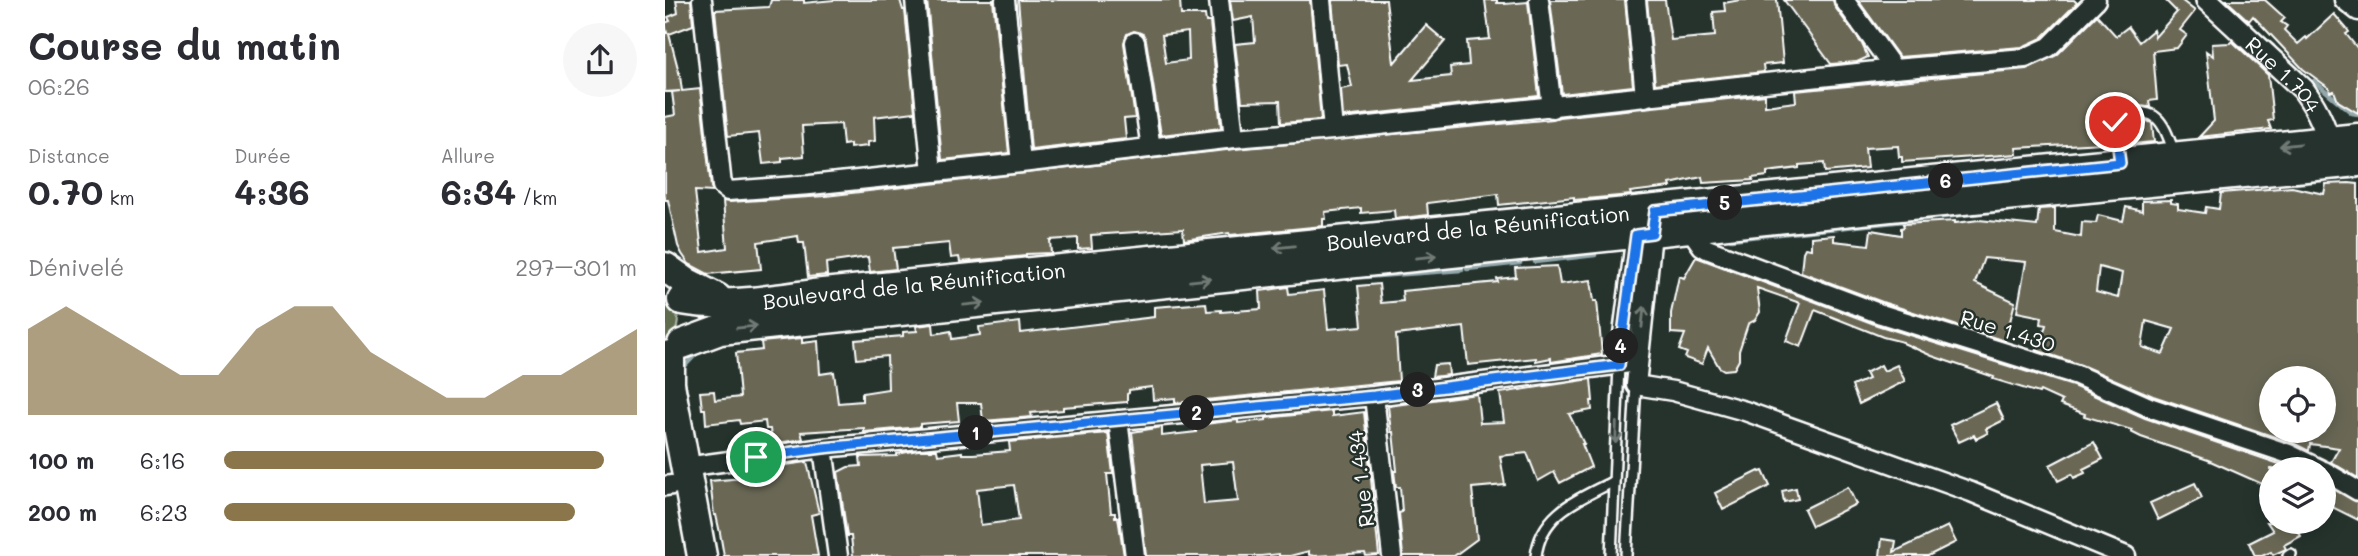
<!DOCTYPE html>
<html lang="fr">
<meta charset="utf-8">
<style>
:root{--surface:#fff;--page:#f7f7f7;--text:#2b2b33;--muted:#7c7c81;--accent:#8a764a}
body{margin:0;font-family:Mali,sans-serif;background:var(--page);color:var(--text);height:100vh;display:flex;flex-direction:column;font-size:26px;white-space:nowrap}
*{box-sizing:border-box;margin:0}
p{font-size:23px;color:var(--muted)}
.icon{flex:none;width:38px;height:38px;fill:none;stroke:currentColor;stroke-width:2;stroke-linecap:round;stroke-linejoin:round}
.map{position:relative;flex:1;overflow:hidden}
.sheet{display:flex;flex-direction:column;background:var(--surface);width:665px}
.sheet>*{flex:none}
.fabs{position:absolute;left:1594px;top:366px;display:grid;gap:14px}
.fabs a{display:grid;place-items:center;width:77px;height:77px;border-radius:50%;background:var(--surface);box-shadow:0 4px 18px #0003;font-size:35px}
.pin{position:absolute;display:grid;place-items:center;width:60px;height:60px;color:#fff;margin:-30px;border:4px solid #fff;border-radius:50%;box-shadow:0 2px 7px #0007}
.km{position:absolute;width:35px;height:35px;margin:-18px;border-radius:50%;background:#222;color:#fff;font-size:19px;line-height:35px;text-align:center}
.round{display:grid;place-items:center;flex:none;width:74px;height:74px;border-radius:37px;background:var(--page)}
.headline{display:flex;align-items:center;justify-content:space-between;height:119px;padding:0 28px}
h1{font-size:38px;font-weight:800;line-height:52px}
.metrics{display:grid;grid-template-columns:repeat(3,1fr);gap:10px;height:119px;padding:7px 28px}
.metrics div{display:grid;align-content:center}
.metrics b{font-size:35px;font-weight:800}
.metrics small{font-size:19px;font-weight:400}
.metrics p{font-size:19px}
.chart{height:196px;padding:14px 28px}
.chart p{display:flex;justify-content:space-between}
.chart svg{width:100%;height:126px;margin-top:7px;fill:var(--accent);opacity:.7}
ul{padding:0 28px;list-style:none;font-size:23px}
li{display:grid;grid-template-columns:112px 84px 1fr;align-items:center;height:52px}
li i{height:18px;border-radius:9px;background:var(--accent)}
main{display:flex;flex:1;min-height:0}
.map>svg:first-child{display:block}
.green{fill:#5e6c4e;stroke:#aeb6a6;stroke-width:2}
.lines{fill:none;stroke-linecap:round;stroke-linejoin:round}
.stream{stroke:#94a8ab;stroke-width:4.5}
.building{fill:#6b6854;stroke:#fff;stroke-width:2;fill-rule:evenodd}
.service-casing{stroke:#fff;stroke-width:14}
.minor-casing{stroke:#fff;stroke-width:23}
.tertiary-casing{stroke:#fff;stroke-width:26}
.primary-casing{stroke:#fff;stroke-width:33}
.service{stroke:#26332d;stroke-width:9}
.minor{stroke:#26332d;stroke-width:18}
.tertiary{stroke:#26332d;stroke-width:21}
.primary{stroke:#26332d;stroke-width:28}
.oneway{stroke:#727a76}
.route-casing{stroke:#fff;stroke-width:14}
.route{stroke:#1a73e8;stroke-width:9}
.labels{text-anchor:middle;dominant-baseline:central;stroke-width:5;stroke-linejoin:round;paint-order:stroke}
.street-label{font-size:21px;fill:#fff;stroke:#26332d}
</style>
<main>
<section class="sheet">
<div class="headline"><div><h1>Course du matin</h1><p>06:26</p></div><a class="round"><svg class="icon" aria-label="share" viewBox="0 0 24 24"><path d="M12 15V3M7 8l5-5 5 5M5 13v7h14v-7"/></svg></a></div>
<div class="metrics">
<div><p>Distance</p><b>0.70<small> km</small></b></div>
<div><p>Durée</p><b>4:36</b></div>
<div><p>Allure</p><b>6:34<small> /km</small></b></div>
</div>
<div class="chart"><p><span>Dénivelé</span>297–301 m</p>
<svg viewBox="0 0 160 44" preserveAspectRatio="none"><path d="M0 44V14L10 6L20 14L30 22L40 30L50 30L60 14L70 6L80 6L90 22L100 30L110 38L120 38L130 30L140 30L150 22L160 14V44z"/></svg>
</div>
<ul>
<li><b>100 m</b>6:16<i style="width:92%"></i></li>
<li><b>200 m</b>6:23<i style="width:85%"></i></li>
</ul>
</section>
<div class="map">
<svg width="1693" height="556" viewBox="0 0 1693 556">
<rect width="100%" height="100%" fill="#26332d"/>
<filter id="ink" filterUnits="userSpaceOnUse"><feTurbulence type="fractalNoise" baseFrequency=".0143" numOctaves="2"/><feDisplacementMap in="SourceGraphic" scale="14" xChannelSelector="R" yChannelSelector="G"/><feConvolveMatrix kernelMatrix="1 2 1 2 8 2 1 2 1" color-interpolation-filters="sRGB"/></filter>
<g filter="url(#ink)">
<path class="green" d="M0 298C19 312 15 331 0 346Z"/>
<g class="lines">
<path class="stream" d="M1597 37 1608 46
M1649 81 1687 113 1693 114
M1662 179 1693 177
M1631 183 1659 180
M1003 194 1119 182
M1412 203 1504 194
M1066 239 1365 208
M870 262 930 255
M802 269 855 263
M685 278 797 270
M17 369 32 353
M18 378 22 397"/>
</g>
<path class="building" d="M11 0H26L28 25 4 34 15 76 17 91 35 89 46 187 48 192 30 191 37 252 62 248 58 201 64 202 160 196 570 149 888 119 894 117 1100 95V106L1131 102 1130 91 1361 69 1392 55 1432 15 1451 36 1463 27 1474 42 1488 30 1490 37 1512 12 1500 0H1516L1530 11 1515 30 1522 35 1512 48 1488 51 1492 100 1484 101 1485 107 1461 106V103L1434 106 1437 143 1351 148 1352 154 1237 162V157H1234L1233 146 1200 148 1202 168 1160 172 1159 163 1134 165V168L1102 172V176L1087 178 1088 180 1038 183 1037 177 1005 184 1006 187 965 192 966 195 909 200V197L834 205 833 194 762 203 763 215 730 219 729 210 696 213V208L660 212 661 219H658V226L565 235 564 233 519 240 518 229 426 235 427 248 413 249V238L385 240 386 253 361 254V256L295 262 294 257 286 258 284 243 228 248 231 269 205 272 203 257 161 263 162 275 143 277 139 243H134L133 236 93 242 96 269 43 274 24 264 17 254 13 246 3 200H0V117L10 115 7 92 15 91 0 92V33H2L0 23 5 21 3 17 13 13Z
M106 0H139V3L169 0H235L238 10H240L250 112 209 117 210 141 203 142V146L185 148V144L178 145 176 124 137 126 139 156 117 158V162L98 164 94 133 63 136 50 10 104 7Z
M262 0H328L344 153 277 160Z
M353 0H515L516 15H540L541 22H545L556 128 496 135 481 40 478 34 469 31 462 34 459 43 470 118 459 119 461 139 366 150ZM523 32 524 60 501 63 497 35Z
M565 0H645L656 120 616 123 615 101 577 102 570 44 590 42 588 17 568 21Z
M667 0H721L729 63 761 25 780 41 747 80 786 76 785 67 804 65 802 41 825 39 820 0H832V3H840V4L863 2 874 96 678 117 676 89 687 87 682 64 673 65Z
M885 0H960L968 86 897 94Z
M982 0H1000L1006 40 1050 36 1048 12 1060 11 1059 3 1075 0H1112L1118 63 1098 65 1099 72 990 84Z
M1119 0H1168L1170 7 1197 44 1203 57 1192 62 1166 64Z
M1193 0H1409L1412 3 1377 38 1357 47 1234 57Z
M1561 0H1600L1620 18 1616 22 1622 26 1619 30 1633 44 1641 37 1642 39 1669 14 1682 29 1684 32 1681 34 1693 49V113L1673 101 1669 91 1665 92 1664 88 1638 69 1588 16 1584 21Z
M1567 41 1603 75 1608 120 1603 121 1606 129 1534 137 1549 121 1541 51 1548 56 1547 44 1565 43Z
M1477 119 1487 123 1489 142 1466 144 1463 120Z
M1684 183 1693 184V478L1666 462 1674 448 1645 444 1644 451 1628 443 1488 396 1416 365 1371 350 1374 348 1381 325 1376 324 1377 317 1352 312 1361 262 1319 258 1310 283 1350 302 1340 341 1220 303 1136 272 1138 252 1140 248 1146 249V237L1169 235V241L1204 245 1206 230 1236 235V228L1239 227 1238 224 1290 221V223L1314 220 1372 226 1374 209 1390 208V232L1416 237 1417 222 1431 223 1433 215 1458 221 1461 207 1477 211V201L1506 200V203L1513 204V209L1540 213 1541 207 1554 209 1556 193 1627 187 1659 194 1661 184ZM1434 267 1457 273 1453 298 1431 292ZM1481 321 1509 329 1498 354 1477 347ZM1606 378H1659V430L1656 433 1606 430Z
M1031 257 1212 325 1408 386 1480 418 1629 469H1606V488L1543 460 1476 437 1466 432 1467 430 1419 416 1420 414 1395 405 1397 401 1375 391 1374 393 1328 379 1329 377 1267 356 1238 343V342L1218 337 1150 310 1136 347 1121 341 1135 303 1092 288 1095 312 1090 320 1083 324 1074 351V360L1069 369 1059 370 1054 367 1043 348 1037 364 1020 358 1022 353 1014 350 1020 334 1006 333V313L1014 276 1019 278Z
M892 266 895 284 926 280 929 301H932L937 354 886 362V358L871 361V358L803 365 799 327 731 335 734 381 510 403V398L488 400 487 387 464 390V393L462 394V402L398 407V410L366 413 367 417 318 421 316 403H292L294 421 255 424V427L199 432V428L136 432 138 439 107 444 105 429H101L100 421 75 424 74 420 41 424 40 409H37L35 392 49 391 50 400 75 397 71 353 97 350 96 342 137 338V343L153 341 155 374 169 372 173 403 197 401V393L223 389 222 356 192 359 190 340 238 336V332L252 331 251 326 268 324 269 334 286 331 287 339 315 335 314 327 355 322 356 333 489 317V307L541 303 542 311 556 310V312L596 309 595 291 623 287 624 294 659 290 663 329 697 326 693 286 714 284 716 303 738 301 737 291 833 282 832 279 851 277 850 268Z
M783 364 784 375 767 377 769 365Z
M1216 365 1219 371 1232 365 1240 381 1194 404 1187 386 1203 379 1200 373Z
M926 379 928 401H926L927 410 904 414 919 444H917L926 467 895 483 889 472 873 481 862 453 835 456 840 485 807 488 812 539 789 556H738L734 513 737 512 735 487H731L729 471H732L728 432H726L723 406 812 394 815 423 839 422 835 393Z
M1331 403 1339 420 1321 429 1323 433 1311 439 1309 435 1294 442 1285 425Z
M667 411V416L699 412 714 555 701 556 700 553 650 556 644 555V551L625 556H614V554L596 556H481L467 432 497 427V436L531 432V425L548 423 573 420V423L601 420V418ZM568 462 573 501 539 504 535 465Z
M443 433 448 474H442L446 513H450V517H453L459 556H188L186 536H182L173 472 183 467 196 466 195 457 232 456V454L253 450H272L273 455 297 452V454H308L345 451 344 442ZM349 485 354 520 316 525 312 489Z
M1429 442 1438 459 1418 469 1420 473 1409 478 1407 474 1393 481 1385 465Z
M142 462 154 513 146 515 153 556H59L55 533 51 515H49L45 481 100 476 99 468Z
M1094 471 1095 472 1098 471 1105 486 1058 510 1050 493Z
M1530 483 1537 498 1493 520 1485 503Z
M1659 484 1693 502V520L1659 503Z
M1183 487 1191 504 1147 526 1139 509Z
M1131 488 1133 499 1119 502 1117 491Z
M1602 522H1629L1636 536 1619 545 1621 549 1608 555 1606 552 1597 556H1590L1584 543 1608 531Z
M1283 526 1291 542 1263 556H1215L1217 539 1231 541 1229 552Z"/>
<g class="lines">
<defs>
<path id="service" d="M1455 158 1450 122 1456 114C1493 107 1497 120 1509 152
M871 556C876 512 915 499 949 481
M946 556 954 365
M961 556 971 385
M1623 556 1626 554"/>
<path id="minor" d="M37 0 57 186 63 191 145 185 356 163 569 138 668 130 1229 69 1360 58 1384 47 1431 0
M250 0 267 172
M340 0 356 163
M554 0 569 138
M656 0 668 130
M874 0 887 108
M971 0 980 97
M1179 0 1229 69
M1679 0 1693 11
M470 42 486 148
M988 224 971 385 1008 391 1080 411 1306 492 1461 556
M1025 229 1037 246 1042 249 1216 314 1412 375 1484 407 1624 454 1655 469
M954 365 972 226
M709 396 727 556
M453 420 470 556
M158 448 173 556
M20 467 158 448 709 396 973 362
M1659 471 1693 491
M0 486 7 485"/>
<g id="tertiary">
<path id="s1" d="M1542 0 1638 89C1651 107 1663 130 1665 152"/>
</g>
<g id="primary">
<path d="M0 267 21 282 52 298"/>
<path id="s2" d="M17 300C61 308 104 300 148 294L1693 138"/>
<path d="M17 344 55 330 1225 207 1693 162"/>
<path d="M5 355V384L37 556"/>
</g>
</defs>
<use href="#service" class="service-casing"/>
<use href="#minor" class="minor-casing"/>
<use href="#tertiary" class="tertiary-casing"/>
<use href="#primary" class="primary-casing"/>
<use href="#service" class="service"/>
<use href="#minor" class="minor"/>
<use href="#tertiary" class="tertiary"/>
<use href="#primary" class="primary"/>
</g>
<defs><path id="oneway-shaft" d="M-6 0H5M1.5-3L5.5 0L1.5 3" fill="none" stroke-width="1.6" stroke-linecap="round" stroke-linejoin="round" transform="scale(1.75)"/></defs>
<g class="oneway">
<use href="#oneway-shaft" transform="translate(1625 145) rotate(174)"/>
<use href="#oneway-shaft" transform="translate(619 247) rotate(174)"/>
<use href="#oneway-shaft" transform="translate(761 257) rotate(-6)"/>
<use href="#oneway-shaft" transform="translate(535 280) rotate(-6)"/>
<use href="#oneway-shaft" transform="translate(309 304) rotate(-6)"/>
<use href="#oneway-shaft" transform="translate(978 317) rotate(-84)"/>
<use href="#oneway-shaft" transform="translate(82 327) rotate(-6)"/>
<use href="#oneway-shaft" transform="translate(951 433) rotate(92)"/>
</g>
</g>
<g class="lines" filter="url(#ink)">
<defs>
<path id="route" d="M91 457 158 448 709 396 954 365 971 235 987 233 990 211 1455 163 1450 122"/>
</defs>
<use href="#route" class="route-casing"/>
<use href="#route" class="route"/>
</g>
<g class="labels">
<g class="street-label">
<text stroke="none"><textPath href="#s1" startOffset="107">Rue 1.704</textPath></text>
<text stroke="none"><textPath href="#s2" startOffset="800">Boulevard de la Réunification</textPath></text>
<text stroke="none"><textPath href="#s2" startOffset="233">Boulevard de la Réunification</textPath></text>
<text transform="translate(1343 330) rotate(17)">Rue 1.430</text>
<text transform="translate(695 479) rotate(-97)">Rue 1.434</text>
</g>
</g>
</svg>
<div class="fabs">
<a><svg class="icon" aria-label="locate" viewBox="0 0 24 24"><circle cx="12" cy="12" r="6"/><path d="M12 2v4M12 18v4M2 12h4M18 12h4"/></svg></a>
<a><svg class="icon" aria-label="layers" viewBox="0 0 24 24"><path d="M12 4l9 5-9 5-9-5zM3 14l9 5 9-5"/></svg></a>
</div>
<div class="pin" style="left:91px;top:457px;background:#1e9e55"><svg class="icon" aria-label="arrive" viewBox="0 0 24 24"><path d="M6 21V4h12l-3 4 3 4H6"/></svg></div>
<div class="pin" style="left:1450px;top:122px;background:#d93025"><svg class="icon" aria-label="check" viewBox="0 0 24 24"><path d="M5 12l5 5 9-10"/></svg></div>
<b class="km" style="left:311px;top:433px">1</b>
<b class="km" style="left:532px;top:413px">2</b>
<b class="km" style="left:753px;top:390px">3</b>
<b class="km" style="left:956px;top:346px">4</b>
<b class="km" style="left:1060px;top:203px">5</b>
<b class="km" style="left:1281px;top:181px">6</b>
</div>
</main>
